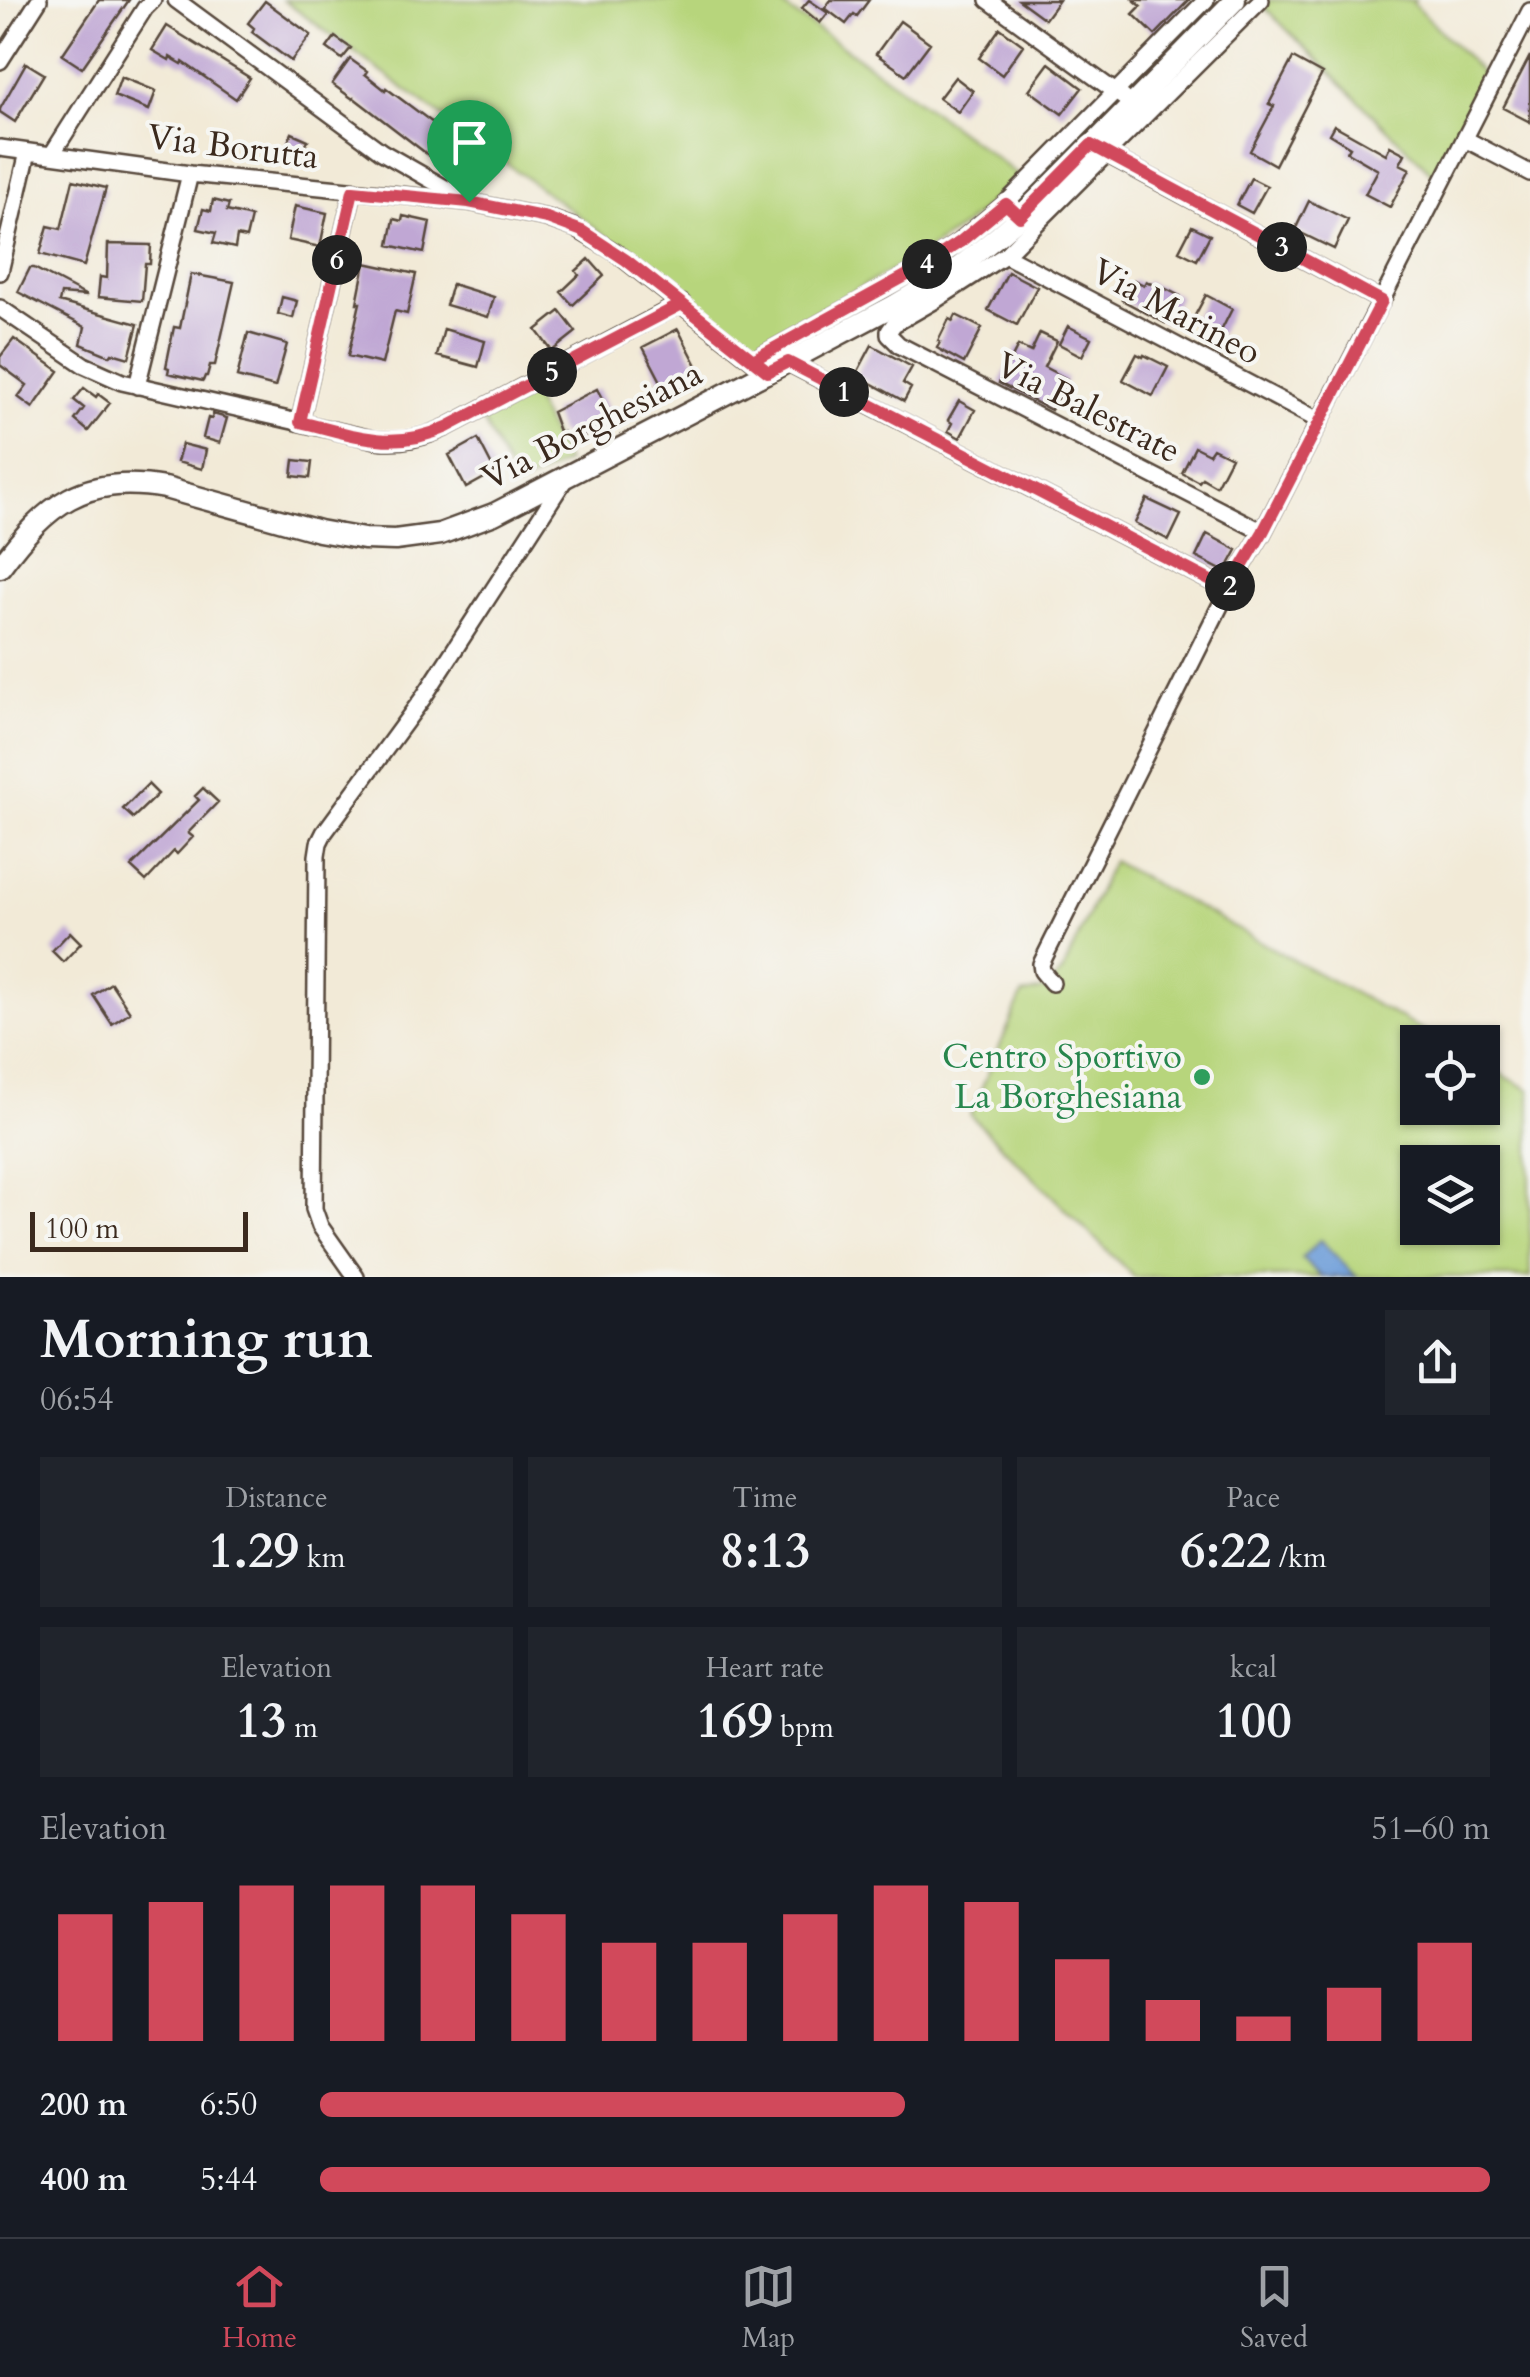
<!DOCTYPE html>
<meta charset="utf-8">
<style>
:root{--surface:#171b24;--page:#20242c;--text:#f1f3f6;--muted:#9ea1a6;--line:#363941;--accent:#d1495b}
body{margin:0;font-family:Cardo,serif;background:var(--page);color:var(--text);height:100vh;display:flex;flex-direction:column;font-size:38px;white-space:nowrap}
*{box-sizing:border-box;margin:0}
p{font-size:32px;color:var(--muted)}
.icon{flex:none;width:55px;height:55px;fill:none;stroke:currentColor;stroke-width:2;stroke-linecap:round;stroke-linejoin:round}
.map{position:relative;height:1277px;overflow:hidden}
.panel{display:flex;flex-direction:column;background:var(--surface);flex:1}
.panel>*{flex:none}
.fabs{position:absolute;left:1400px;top:1025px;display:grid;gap:20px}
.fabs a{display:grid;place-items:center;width:100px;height:100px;border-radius:0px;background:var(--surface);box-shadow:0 2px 8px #0004;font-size:50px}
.scale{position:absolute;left:30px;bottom:25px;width:218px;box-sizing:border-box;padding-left:10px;border:5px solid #3b2a1e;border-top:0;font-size:28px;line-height:35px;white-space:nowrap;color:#3b2a1e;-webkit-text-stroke:8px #f6f6f2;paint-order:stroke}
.pin{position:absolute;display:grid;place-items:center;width:85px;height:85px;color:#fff;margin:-102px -42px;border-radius:50% 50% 50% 0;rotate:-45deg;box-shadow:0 0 10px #0007}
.pin .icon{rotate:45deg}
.km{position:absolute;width:50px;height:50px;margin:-25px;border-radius:50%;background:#222;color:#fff;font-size:28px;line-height:50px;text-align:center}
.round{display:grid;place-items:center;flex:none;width:105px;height:105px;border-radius:0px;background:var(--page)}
.summary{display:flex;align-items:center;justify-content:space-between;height:170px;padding:0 40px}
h1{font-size:55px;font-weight:800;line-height:75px}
.metrics{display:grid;grid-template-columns:repeat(3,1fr);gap:15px;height:170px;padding:10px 40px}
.metrics div{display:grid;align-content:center;border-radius:0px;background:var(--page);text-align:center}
.metrics b{font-size:50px;font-weight:800}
.metrics small{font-size:28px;font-weight:400}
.metrics p{font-size:28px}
.chart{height:280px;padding:20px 40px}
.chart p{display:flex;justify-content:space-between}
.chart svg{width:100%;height:180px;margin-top:10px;stroke:var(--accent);stroke-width:6}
ul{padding:0 40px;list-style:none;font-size:32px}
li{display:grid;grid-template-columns:160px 120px 1fr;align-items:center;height:75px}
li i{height:25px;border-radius:12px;background:var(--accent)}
.tabs{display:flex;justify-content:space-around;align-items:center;height:140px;border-top:2px solid var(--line);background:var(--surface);font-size:28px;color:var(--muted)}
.tabs a{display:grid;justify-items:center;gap:5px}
.tabs .current{color:var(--accent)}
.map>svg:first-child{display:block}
.green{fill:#b7d57c;stroke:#79804d;stroke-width:2.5;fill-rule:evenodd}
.water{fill:#709fd9;stroke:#56647c;stroke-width:2.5}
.building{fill:#c0a7d4}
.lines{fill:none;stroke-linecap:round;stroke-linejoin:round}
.minor-casing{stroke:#56473a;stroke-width:20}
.tertiary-casing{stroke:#56473a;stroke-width:25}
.minor{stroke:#fff;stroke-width:15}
.tertiary{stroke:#fff;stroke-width:20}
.route-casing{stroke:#fff;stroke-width:20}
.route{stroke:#d1495b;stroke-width:12}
.leisure-dot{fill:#2e9e5b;stroke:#f6f6f2;stroke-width:4}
.labels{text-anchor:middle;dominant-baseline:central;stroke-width:8;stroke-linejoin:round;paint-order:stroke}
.street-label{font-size:35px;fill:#3b2a1e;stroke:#f6f6f2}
.leisure-label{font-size:35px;fill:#27864d;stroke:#f6f6f2;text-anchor:end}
</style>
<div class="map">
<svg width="1530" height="1277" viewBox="0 0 1530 1277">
<rect width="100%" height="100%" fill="#f6f6f2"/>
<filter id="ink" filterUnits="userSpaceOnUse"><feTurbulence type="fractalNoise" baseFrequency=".01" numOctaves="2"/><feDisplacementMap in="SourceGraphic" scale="20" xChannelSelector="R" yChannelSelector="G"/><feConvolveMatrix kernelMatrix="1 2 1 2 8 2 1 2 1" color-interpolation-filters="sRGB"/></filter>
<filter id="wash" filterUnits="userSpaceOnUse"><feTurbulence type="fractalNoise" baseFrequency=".0048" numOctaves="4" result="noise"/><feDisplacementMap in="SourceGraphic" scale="40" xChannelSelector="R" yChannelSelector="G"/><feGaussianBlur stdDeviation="2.25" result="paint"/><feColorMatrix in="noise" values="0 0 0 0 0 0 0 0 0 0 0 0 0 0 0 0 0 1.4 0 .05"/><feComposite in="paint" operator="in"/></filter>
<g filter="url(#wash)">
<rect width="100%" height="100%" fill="#f2ead7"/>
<path class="green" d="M283 0H775C798 18 822 32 845 48 904 90 962 132 1019 176L961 228 913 259 755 345Z
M1270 0H1415L1413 3 1483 74 1437 178 1264 7Z
M530 392 566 462 517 487 481 417Z
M1112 861 1444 1042H1418V1108H1482L1483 1064 1530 1090V1277H1134L970 1115 1022 995 1046 989 1063 971ZM1418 1162H1482V1228H1418Z"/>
<path class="water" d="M1320 1240 1357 1277H1321L1302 1258Z"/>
<g id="blocks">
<path class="building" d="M99 0H129L82 68 62 55Z
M809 0 828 13 820 23 802 8Z
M831 0H869L857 16 854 14 846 24 825 8Z
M1019 0H1059L1045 19Z
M1134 0H1189L1155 35 1133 14 1141 6Z
M265 1 311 35 291 61 252 32 254 28 248 23Z
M900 21 930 43 906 75 876 54Z
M167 26 250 78 236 99 183 62 182 64 170 57 169 60 152 50Z
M1000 28 1023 45 1002 75 979 58Z
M335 37 351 48 342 59 327 48Z
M1530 56V122L1503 108Z
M1293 58 1322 74 1275 165 1250 151 1274 106 1269 104Z
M350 59 367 71 365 74 385 90 386 88 441 129 444 124 485 152 470 173 466 169 463 172 449 162 447 166 442 162 440 164 354 98 353 99 332 84Z
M26 63 44 74 15 122 0 112V109Z
M1049 63 1082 88 1062 114 1029 90Z
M121 77 156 91 149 110 114 96Z
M955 77 973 91 958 112 939 98Z
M1334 125 1386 154 1390 146 1405 154 1400 164 1410 169 1390 207 1365 194 1378 170 1347 152 1350 147 1329 134Z
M292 133 308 140 303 151 287 144Z
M1251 178 1267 186 1252 213 1237 205Z
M73 180 106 188 84 266 40 254 48 226 61 229Z
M213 200 229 204 227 211 251 217 246 238 237 236 235 248 213 243 216 233 198 229 203 209 211 211Z
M1309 201 1348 220 1334 249 1295 230Z
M295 206 327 213 320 247 288 240Z
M403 216 430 222 424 253 389 245 394 219 402 221Z
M1192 226 1210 235 1197 260 1179 251Z
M108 244 151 245 150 264H145L142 301 98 297 100 277 107 278Z
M589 259 604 276 573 305 561 292 579 275 576 271Z
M365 263 416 274 407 314 395 311 382 364 348 356 360 303H357Z
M30 268H34L87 296 61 294 59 302 138 324 129 358 112 353 110 356 81 344 85 327 18 292Z
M1008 272 1037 287 1017 325 988 310Z
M191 274 234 282 215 365H210L207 376H205L203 381 168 373 169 368 166 367 174 327 180 328Z
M1134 280 1144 285 1146 281 1157 287 1158 285 1180 296 1165 323 1122 300Z
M452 284 494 297 488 317 446 305Z
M1206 295 1232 309 1218 337 1191 323Z
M282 297 297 301 293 318 278 314Z
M560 311 576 332 552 351 536 330Z
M956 315 982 328 964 363 937 348 940 342 938 341 949 319 953 321Z
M1068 326 1091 338 1082 356 1059 344Z
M444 329 485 341 478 367 437 356Z
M678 329 702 375 667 393 643 347Z
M248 333 287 344 275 387 237 377Z
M1040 333 1057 341 1044 367 1067 379 1051 410 999 383 1018 346 1031 352Z
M14 339 59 371 33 408 18 397 27 385 0 365V357Z
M872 345 912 367 903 383 911 388 904 401 856 375Z
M1137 354 1143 357 1144 355 1168 367 1153 396 1123 380Z
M84 388 96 397 98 394 110 403 88 431 75 420 84 408 74 400Z
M597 389 614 420 596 430 599 435 586 442 583 435 568 442 563 432 560 434 552 412Z
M959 401 975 410 960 438 948 431 952 423 948 420Z
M213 414 227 418 220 443 203 438 208 418 212 419Z
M478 439 495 472 466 488 449 455Z
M182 444 206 450 202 469 177 462Z
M1195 447 1209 454 1213 448 1231 457 1216 486 1202 478 1199 482 1182 473Z
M294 460 312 462 310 478 292 476Z
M1147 499 1181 515 1169 540 1135 523Z
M1207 534 1237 550 1225 572 1196 557Z
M148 784 158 794 133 818 123 809Z
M203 788 218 802 188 833 193 837 177 854 174 851 146 881 131 867 199 800 195 796Z
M70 932 81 943 63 962 52 951Z
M111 983 130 1012 112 1024 93 995Z"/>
</g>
</g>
<g filter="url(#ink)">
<use href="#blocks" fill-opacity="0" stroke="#56473a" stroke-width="2.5"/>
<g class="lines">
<defs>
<path id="minor" d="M176 0 382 152 466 200
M988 0 1124 98
M1261 0 1005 255 934 301 894 324 889 331V335L899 345 1263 532
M0 61 39 0
M1465 139 1530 173
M0 148 190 174 469 202 547 218 575 228 615 252 767 372
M1103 152 1382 301
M52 154 145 8 153 0
M1005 255 1320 421
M0 272 28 152
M0 308 84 365 122 382 376 440C402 443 423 438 447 427L682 303
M753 360 921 268 959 242 1006 203 1206 0
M787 362 1228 590
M137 386 190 174
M300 422 353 191
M1052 983 1042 971 1041 964 1228 590 1263 532 1530 11
M356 1277 320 1226 314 1209 317 856 319 843 324 833 423 698 565 479"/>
<path id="tertiary" d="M0 567C47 504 83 474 165 488L319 531 364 539 395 540 440 534 494 514 787 362 893 306 960 266 999 235 1039 200 1235 0"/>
</defs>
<use href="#minor" class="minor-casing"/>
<use href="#tertiary" class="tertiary-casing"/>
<use href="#minor" class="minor"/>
<use href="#tertiary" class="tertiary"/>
</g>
</g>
<g class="lines" filter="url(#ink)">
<defs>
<path id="route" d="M469 202 547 218 582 231 626 260 768 372 788 362 1228 590 1263 532 1382 301 1091 145 1020 217 1006 204 960 242 920 268 753 360 682 304 447 427C392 452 355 435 300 422L353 191 469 202"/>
</defs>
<use href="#route" class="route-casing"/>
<use href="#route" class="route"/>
</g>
<circle class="leisure-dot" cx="1202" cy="1077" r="10"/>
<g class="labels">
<g class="street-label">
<text transform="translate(233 147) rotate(7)">Via Borutta</text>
<text transform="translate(1176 312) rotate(28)">Via Marineo</text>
<text transform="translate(1088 408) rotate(27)">Via Balestrate</text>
<text transform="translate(592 426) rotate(-27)">Via Borghesiana</text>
</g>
<g class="leisure-label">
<text x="1182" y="1057">Centro Sportivo<tspan x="1182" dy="40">La Borghesiana</tspan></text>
</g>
</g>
</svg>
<div class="fabs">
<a><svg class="icon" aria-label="locate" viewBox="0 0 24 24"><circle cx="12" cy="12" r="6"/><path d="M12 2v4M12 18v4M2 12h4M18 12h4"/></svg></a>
<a><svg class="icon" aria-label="layers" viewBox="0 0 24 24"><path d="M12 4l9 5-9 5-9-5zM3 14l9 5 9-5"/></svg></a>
</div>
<div class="scale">100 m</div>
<div class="pin" style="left:469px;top:202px;background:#1e9e55"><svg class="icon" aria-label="arrive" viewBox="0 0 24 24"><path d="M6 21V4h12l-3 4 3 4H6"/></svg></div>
<b class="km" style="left:844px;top:392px">1</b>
<b class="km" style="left:1230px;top:586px">2</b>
<b class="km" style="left:1282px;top:247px">3</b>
<b class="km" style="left:927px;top:264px">4</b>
<b class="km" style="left:552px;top:372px">5</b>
<b class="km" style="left:337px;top:260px">6</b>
</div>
<section class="panel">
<div class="summary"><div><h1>Morning run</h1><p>06:54</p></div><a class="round"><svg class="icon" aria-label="share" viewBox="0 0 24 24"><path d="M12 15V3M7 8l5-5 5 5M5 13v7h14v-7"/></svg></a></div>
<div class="metrics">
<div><p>Distance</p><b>1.29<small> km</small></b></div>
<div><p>Time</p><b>8:13</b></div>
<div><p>Pace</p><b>6:22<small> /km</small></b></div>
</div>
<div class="metrics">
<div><p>Elevation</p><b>13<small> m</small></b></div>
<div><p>Heart rate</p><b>169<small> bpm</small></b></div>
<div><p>kcal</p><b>100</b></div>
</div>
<div class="chart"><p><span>Elevation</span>51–60 m</p>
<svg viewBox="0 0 160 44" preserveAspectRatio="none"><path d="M5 44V13M15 44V10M25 44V6M35 44V6M45 44V6M55 44V13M65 44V20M75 44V20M85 44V13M95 44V6M105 44V10M115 44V24M125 44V34M135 44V38M145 44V31M155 44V20"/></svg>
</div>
<ul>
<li><b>200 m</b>6:50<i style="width:50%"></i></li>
<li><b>400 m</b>5:44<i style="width:100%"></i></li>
</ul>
</section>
<nav class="tabs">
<a class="current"><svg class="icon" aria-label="home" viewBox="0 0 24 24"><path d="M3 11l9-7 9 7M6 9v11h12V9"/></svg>Home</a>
<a><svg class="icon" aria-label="map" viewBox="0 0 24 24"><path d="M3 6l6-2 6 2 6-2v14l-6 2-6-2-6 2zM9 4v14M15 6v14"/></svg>Map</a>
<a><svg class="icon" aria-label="saved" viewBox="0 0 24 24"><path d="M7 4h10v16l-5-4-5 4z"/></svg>Saved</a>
</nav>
